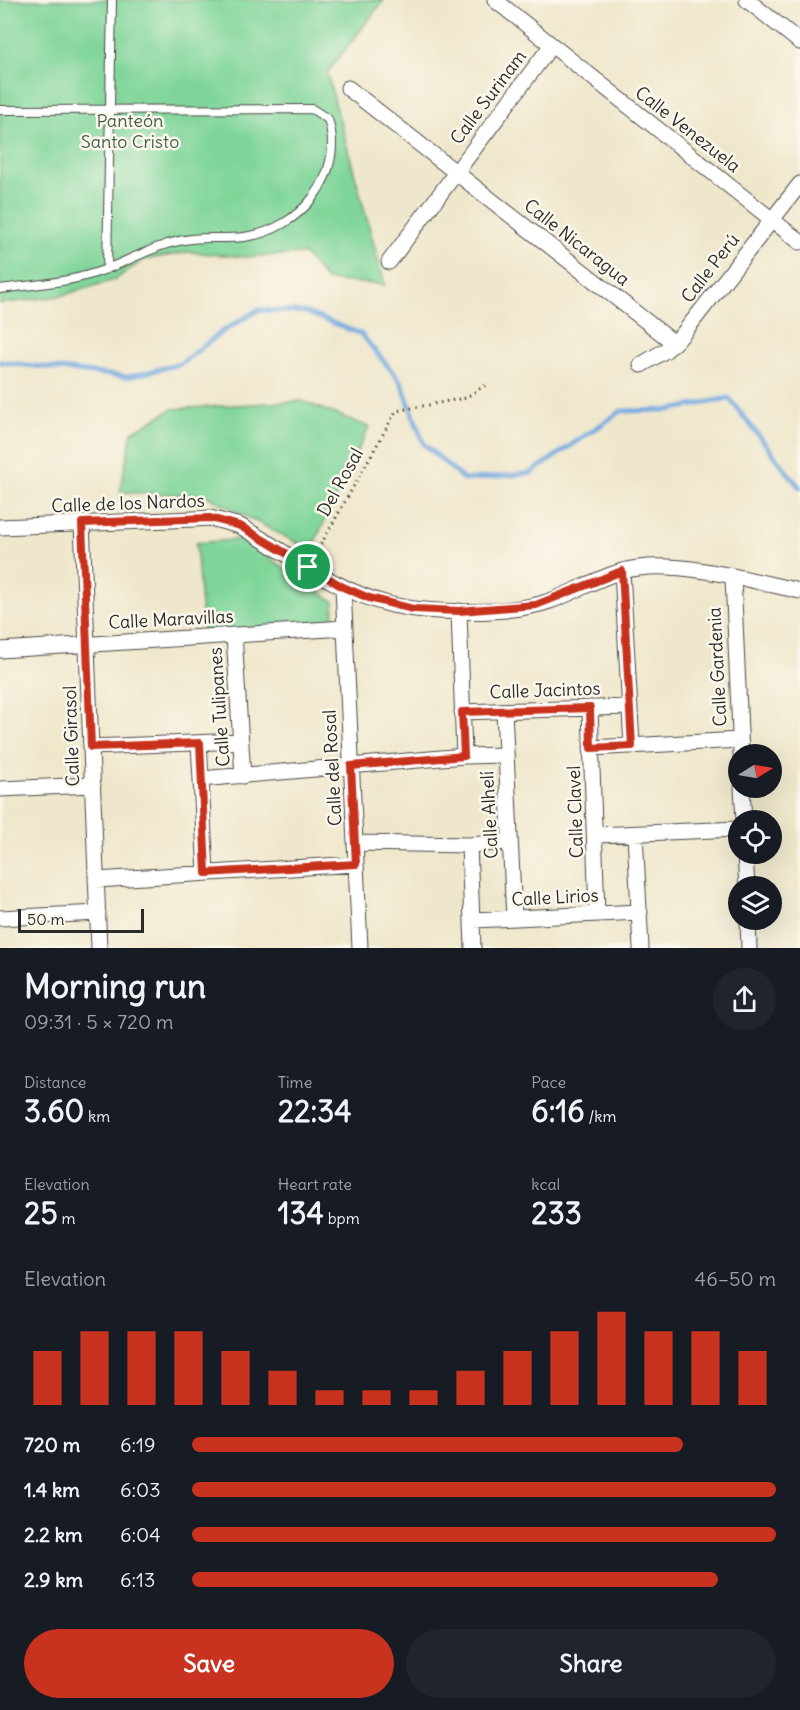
<!DOCTYPE html>
<meta charset="utf-8">
<style>
:root{--surface:#171b24;--page:#20242c;--text:#f1f3f6;--muted:#9ea1a6;--accent:#c8321e}
body{margin:0;font-family:Delius,sans-serif;background:var(--page);color:var(--text);height:100vh;display:flex;flex-direction:column;font-size:22px;white-space:nowrap}
*{box-sizing:border-box;margin:0}
p{font-size:20px;color:var(--muted)}
.icon{flex:none;width:33px;height:33px;fill:none;stroke:currentColor;stroke-width:2;stroke-linecap:round;stroke-linejoin:round}
.map{position:relative;height:948px;overflow:hidden}
.panel{display:flex;flex-direction:column;background:var(--surface);flex:1}
.panel>*{flex:none}
.needle{width:39px;rotate:79deg}
.fabs{position:absolute;left:728px;top:744px;display:grid;gap:12px}
.fabs a{display:grid;place-items:center;width:54px;height:54px;border-radius:50%;background:var(--surface);box-shadow:0 6px 24px #0002;font-size:30px}
.scale{position:absolute;left:18px;bottom:15px;width:126px;box-sizing:border-box;padding-left:6px;border:3px solid #2b2b2b;border-top:0;font-size:16px;line-height:21px;white-space:nowrap;color:#2b2b2b;-webkit-text-stroke:4px #fbf7ec;paint-order:stroke}
.pin{position:absolute;display:grid;place-items:center;width:51px;height:51px;color:#fff;margin:-26px;border:3px solid #fff;border-radius:50%;box-shadow:0 2px 6px #0007}
.round{display:grid;place-items:center;flex:none;width:63px;height:63px;border-radius:32px;background:var(--page)}
.summary{display:flex;align-items:center;justify-content:space-between;height:102px;padding:0 24px}
h1{font-size:33px;font-weight:700;line-height:45px}
.metrics{display:grid;grid-template-columns:repeat(3,1fr);gap:9px;height:102px;padding:6px 24px}
.metrics div{display:grid;align-content:center}
.metrics b{font-size:30px;font-weight:700}
.metrics small{font-size:16px;font-weight:400}
.metrics p{font-size:16px}
.chart{height:168px;padding:12px 24px}
.chart p{display:flex;justify-content:space-between}
.chart svg{width:100%;height:108px;margin-top:6px;stroke:var(--accent);stroke-width:6}
.primary-button{display:flex;gap:12px;margin-top:auto;padding:12px 24px}
.primary-button a{flex:1;height:69px;border-radius:36px;background:var(--accent);color:#fff;font-size:24px;font-weight:700;line-height:69px;text-align:center}
.primary-button a+a{background:var(--page);color:var(--text)}
ul{padding:0 24px;list-style:none;font-size:20px}
li{display:grid;grid-template-columns:96px 72px 1fr;align-items:center;height:45px}
li i{height:15px;border-radius:8px;background:var(--accent)}
.map>svg:first-child{display:block}
.green{fill:#7fd599;stroke:#558062;stroke-width:1.5}
.lines{fill:none;stroke-linecap:round;stroke-linejoin:round}
.stream{stroke:#71a7de;stroke-width:5}
.lane-casing{stroke:#484743;stroke-width:10}
.street-casing{stroke:#484743;stroke-width:17}
.path{stroke:#484743;stroke-width:3;stroke-dasharray:1.5 4.5;stroke-linecap:butt}
.lane{stroke:#fff;stroke-width:8}
.street{stroke:#fff;stroke-width:15}
.route-casing{stroke:#fff;stroke-width:12}
.route{stroke:#c8321e;stroke-width:8}
.labels{text-anchor:middle;dominant-baseline:central;stroke-width:5;stroke-linejoin:round;paint-order:stroke}
.street-label{font-size:18px;fill:#2b2b2b;stroke:#fbf7ec}
.park-label{font-size:18px;fill:#445e4c;stroke:#fbf7ec}
</style>
<div class="map">
<svg width="800" height="948" viewBox="0 0 800 948">
<rect width="100%" height="100%" fill="#fbf7ec"/>
<filter id="ink" filterUnits="userSpaceOnUse"><feTurbulence type="fractalNoise" baseFrequency=".0167" numOctaves="2"/><feDisplacementMap in="SourceGraphic" scale="12" xChannelSelector="R" yChannelSelector="G"/><feConvolveMatrix kernelMatrix="1 2 1 2 8 2 1 2 1" color-interpolation-filters="sRGB"/></filter>
<filter id="wash" filterUnits="userSpaceOnUse"><feTurbulence type="fractalNoise" baseFrequency=".008" numOctaves="4" result="noise"/><feDisplacementMap in="SourceGraphic" scale="24" xChannelSelector="R" yChannelSelector="G"/><feGaussianBlur stdDeviation="1.35" result="paint"/><feColorMatrix in="noise" values="0 0 0 0 0 0 0 0 0 0 0 0 0 0 0 0 0 1.4 0 .05"/><feComposite in="paint" operator="in"/></filter>
<g filter="url(#wash)">
<rect width="100%" height="100%" fill="#efe7cb"/>
<path class="green" d="M0 0H384L327 73 385 285 326 280 304 254 245 257 189 252 144 260 114 280 60 296 0 304Z
M302 401 369 427 311 550 207 496 120 492 132 432 172 409Z
M242 539 334 602 333 626 203 635 196 543Z"/>
<g class="lines">
<path class="stream" d="M0 362 128 377 180 364 223 331 258 310 305 312 361 334 401 382 424 444 464 480 531 473 621 411 670 410 729 398 800 488"/>
</g>
</g>
<g filter="url(#ink)">
<g class="lines">
<defs>
<path id="lane" d="M0 110 312 109 328 119C346 175 300 230 244 237 219 240 195 235 171 243 145 250 121 265 95 273 65 283 31 285 0 289
M107 269 112 0"/>
<path id="street" d="M495 0 800 242
M747 0 800 42
M348 88 674 343
M389 262 551 46
M641 365 666 350 682 335 800 184
M82 523 99 948
M0 527 194 519 210 518 240 526C289 554 337 592 392 605 432 614 511 615 550 601 579 591 608 571 639 568 686 562 753 581 800 591
M622 571 632 746
M733 577 741 754
M343 587 360 948
M459 611 464 756
M234 635 243 776
M0 650 345 628
M590 708 597 914
M504 711 514 918
M462 712 630 707
M199 743 206 873
M91 747 241 741
M591 748 740 740
M201 779 464 756 505 755
M742 788 744 820
M0 789 93 785
M635 834 641 948
M596 835 738 829
M355 843 469 845 509 842
M469 845 473 948
M745 854 747 886
M96 880 356 864
M0 918 98 913
M473 920 640 912
M748 920 749 948"/>
</defs>
<use href="#lane" class="lane-casing"/>
<use href="#street" class="street-casing"/>
<path class="path" d="M315 555 396 411 465 398 489 383"/>
<use href="#lane" class="lane"/>
<use href="#street" class="street"/>
</g>
</g>
<g class="lines" filter="url(#ink)">
<defs>
<path id="route" d="M210 518 240 526 343 587 369 598 413 609 459 611 536 605 622 571 632 746 591 748 590 708 462 712 464 756 351 766 356 864 206 873 200 743 91 747 82 523Z"/>
</defs>
<use href="#route" class="route-casing"/>
<use href="#route" class="route"/>
</g>
<g class="labels">
<g class="street-label">
<text transform="translate(488 97) rotate(-53)">Calle Surinam</text>
<text transform="translate(688 129) rotate(38)">Calle Venezuela</text>
<text transform="translate(577 242) rotate(38)">Calle Nicaragua</text>
<text transform="translate(710 268) rotate(-52)">Calle Perú</text>
<text transform="translate(340 482) rotate(-61)">Del Rosal</text>
<text transform="translate(128 503) rotate(-2)">Calle de los Nardos</text>
<text transform="translate(171 619) rotate(-3)">Calle Maravillas</text>
<text transform="translate(717 667) rotate(-93)">Calle Gardenia</text>
<text transform="translate(545 690) rotate(-2)">Calle Jacintos</text>
<text transform="translate(219 707) rotate(-94)">Calle Tulipanes</text>
<text transform="translate(71 736) rotate(-92)">Calle Girasol</text>
<text transform="translate(332 768) rotate(-93)">Calle del Rosal</text>
<text transform="translate(575 812) rotate(-92)">Calle Clavel</text>
<text transform="translate(489 815) rotate(-93)">Calle Alhelí</text>
<text transform="translate(555 897) rotate(-3)">Calle Lirios</text>
</g>
<g class="park-label">
<text x="130" y="120">Panteón<tspan x="130" dy="21">Santo Cristo</tspan></text>
</g>
</g>
</svg>
<div class="fabs">
<a><svg class="needle" viewBox="-14 -14 28 28"><path d="M0-13l5 13h-10z" fill="#e53935"/><path d="M0 13l5-13h-10z" fill="#9ea1a6"/></svg></a>
<a><svg class="icon" aria-label="locate" viewBox="0 0 24 24"><circle cx="12" cy="12" r="6"/><path d="M12 2v4M12 18v4M2 12h4M18 12h4"/></svg></a>
<a><svg class="icon" aria-label="layers" viewBox="0 0 24 24"><path d="M12 4l9 5-9 5-9-5zM3 14l9 5 9-5"/></svg></a>
</div>
<div class="scale">50 m</div>
<div class="pin" style="left:308px;top:567px;background:#1e9e55"><svg class="icon" aria-label="arrive" viewBox="0 0 24 24"><path d="M6 21V4h12l-3 4 3 4H6"/></svg></div>
</div>
<section class="panel">
<div class="summary"><div><h1>Morning run</h1><p>09:31 · 5 × 720 m</p></div><a class="round"><svg class="icon" aria-label="share" viewBox="0 0 24 24"><path d="M12 15V3M7 8l5-5 5 5M5 13v7h14v-7"/></svg></a></div>
<div class="metrics">
<div><p>Distance</p><b>3.60<small> km</small></b></div>
<div><p>Time</p><b>22:34</b></div>
<div><p>Pace</p><b>6:16<small> /km</small></b></div>
</div>
<div class="metrics">
<div><p>Elevation</p><b>25<small> m</small></b></div>
<div><p>Heart rate</p><b>134<small> bpm</small></b></div>
<div><p>kcal</p><b>233</b></div>
</div>
<div class="chart"><p><span>Elevation</span>46–50 m</p>
<svg viewBox="0 0 160 44" preserveAspectRatio="none"><path d="M5 44V22M15 44V14M25 44V14M35 44V14M45 44V22M55 44V30M65 44V38M75 44V38M85 44V38M95 44V30M105 44V22M115 44V14M125 44V6M135 44V14M145 44V14M155 44V22"/></svg>
</div>
<ul>
<li><b>720 m</b>6:19<i style="width:84%"></i></li>
<li><b>1.4 km</b>6:03<i style="width:100%"></i></li>
<li><b>2.2 km</b>6:04<i style="width:100%"></i></li>
<li><b>2.9 km</b>6:13<i style="width:90%"></i></li>
</ul>
<div class="primary-button"><a>Save</a><a>Share</a></div>
</section>
